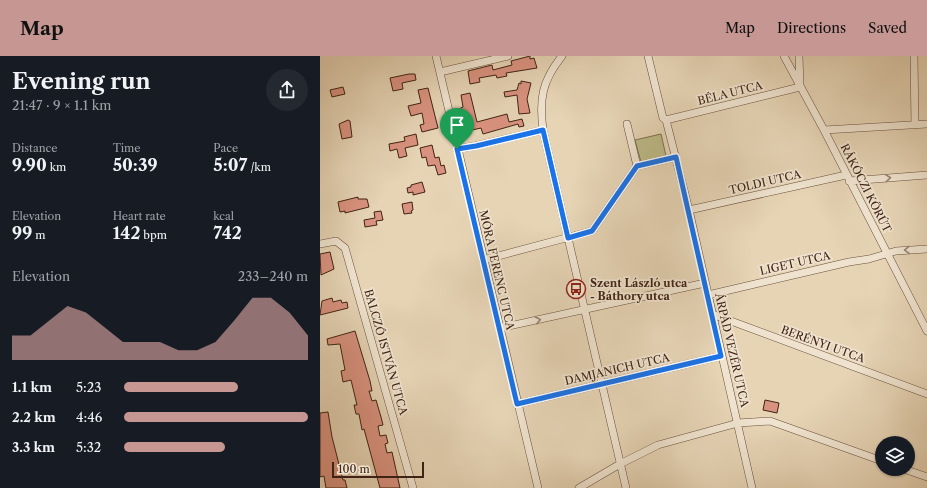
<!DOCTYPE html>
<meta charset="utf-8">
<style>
:root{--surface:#171b24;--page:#242831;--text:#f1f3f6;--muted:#9ea1a6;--accent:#c59692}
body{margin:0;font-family:"Libre Caslon Text",serif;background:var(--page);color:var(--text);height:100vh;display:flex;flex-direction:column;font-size:15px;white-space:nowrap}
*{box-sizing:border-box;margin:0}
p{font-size:13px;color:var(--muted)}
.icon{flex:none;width:22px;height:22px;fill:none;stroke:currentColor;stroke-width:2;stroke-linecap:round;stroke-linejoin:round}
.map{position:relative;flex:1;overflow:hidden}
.panel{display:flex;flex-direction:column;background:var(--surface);width:320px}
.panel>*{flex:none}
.fabs{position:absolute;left:555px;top:380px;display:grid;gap:8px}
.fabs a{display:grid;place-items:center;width:40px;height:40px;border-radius:50%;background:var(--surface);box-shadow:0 1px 3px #0004;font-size:20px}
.scale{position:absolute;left:12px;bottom:10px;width:92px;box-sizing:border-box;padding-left:4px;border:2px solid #402314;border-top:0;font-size:11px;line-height:14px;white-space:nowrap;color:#402314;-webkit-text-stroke:3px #efe3cf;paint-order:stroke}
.pin{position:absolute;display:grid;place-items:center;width:34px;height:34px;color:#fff;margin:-41px -17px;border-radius:50% 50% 50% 0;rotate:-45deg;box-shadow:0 0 4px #0007}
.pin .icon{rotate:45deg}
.round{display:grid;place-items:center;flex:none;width:42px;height:42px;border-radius:21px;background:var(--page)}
.head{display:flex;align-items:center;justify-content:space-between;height:68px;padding:0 12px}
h1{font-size:22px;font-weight:800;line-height:30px}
.metrics{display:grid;grid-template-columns:repeat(3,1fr);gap:6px;height:68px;padding:4px 12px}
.metrics div{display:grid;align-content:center}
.metrics b{font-size:17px;font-weight:800}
.metrics small{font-size:11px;font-weight:400}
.metrics p{font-size:11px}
.chart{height:112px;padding:8px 12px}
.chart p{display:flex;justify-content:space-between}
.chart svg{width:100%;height:72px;margin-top:4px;fill:var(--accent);opacity:.7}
ul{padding:0 12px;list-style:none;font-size:13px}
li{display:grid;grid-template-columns:64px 48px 1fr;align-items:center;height:30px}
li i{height:10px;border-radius:5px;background:var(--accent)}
header{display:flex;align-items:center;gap:24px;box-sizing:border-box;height:56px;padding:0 20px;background:var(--accent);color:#111}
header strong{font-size:19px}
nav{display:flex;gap:22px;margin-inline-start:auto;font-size:14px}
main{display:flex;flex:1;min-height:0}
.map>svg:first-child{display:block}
.green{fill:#bcbb88;stroke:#7e6f4e}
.building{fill:#d9927f;stroke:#402314}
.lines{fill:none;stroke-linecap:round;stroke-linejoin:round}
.street-casing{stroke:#6a4f3c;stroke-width:8}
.street{stroke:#efe3cf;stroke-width:7}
.oneway{stroke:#988372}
.route-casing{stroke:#fff;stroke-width:8}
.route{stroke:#1a73e8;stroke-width:5}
.labels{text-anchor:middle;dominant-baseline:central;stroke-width:3.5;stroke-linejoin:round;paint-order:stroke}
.street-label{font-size:11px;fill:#402314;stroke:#efe3cf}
.poi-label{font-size:11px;font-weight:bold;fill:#402314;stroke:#efe3cf;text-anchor:start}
</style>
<header>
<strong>Map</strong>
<nav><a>Map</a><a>Directions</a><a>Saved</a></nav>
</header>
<main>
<section class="panel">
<div class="head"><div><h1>Evening run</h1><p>21:47 · 9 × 1.1 km</p></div><a class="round"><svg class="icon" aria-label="share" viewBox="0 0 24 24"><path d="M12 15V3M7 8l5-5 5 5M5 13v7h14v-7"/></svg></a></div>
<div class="metrics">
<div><p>Distance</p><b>9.90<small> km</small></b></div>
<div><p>Time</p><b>50:39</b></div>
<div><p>Pace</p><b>5:07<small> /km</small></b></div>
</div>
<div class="metrics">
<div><p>Elevation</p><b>99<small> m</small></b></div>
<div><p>Heart rate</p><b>142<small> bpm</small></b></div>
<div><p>kcal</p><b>742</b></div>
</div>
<div class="chart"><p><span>Elevation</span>233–240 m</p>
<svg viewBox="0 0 160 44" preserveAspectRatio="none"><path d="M0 44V29L10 29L20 20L30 11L40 15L50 24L60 33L70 33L80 33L90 38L100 38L110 33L120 20L130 6L140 6L150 15L160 29V44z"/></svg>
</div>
<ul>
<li><b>1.1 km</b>5:23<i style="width:62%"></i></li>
<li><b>2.2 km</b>4:46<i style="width:100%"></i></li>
<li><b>3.3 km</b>5:32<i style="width:55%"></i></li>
</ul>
</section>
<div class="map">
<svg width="607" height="432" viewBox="0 0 607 432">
<rect width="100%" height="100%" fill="#e6d4b5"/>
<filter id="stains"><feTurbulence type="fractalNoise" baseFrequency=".005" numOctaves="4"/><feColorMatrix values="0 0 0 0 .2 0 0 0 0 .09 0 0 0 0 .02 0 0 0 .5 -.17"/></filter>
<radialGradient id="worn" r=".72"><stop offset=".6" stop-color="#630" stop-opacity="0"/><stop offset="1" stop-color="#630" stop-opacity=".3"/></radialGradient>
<path class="green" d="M341 78 346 100 321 106 315 84Z"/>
<path class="building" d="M210 0V3L214 2 217 12 186 17 187 20 177 22 176 19 159 22 160 26 150 28 148 15 172 9 173 14 192 9 191 5Z
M89 18H95L96 24 82 27 83 33 73 35 70 22Z
M201 25 211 27 207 43 210 57 199 58 197 39 185 41 184 36 197 34 199 27 201 28Z
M23 31 25 38 12 41 10 34Z
M108 32 118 72 102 76 100 69 104 68 102 57 91 60 88 50 101 47 98 34Z
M150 37 157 66 187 58 189 66 202 63 204 70 199 71 198 68 163 78 161 72 152 74 149 63H147L144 56 140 57 139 53 143 51 141 39Z
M28 64 30 65 32 81 22 83 19 68Z
M96 78 98 89 85 92 87 100 79 102 77 93 70 95 69 88 85 85 84 81Z
M112 89 115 102 119 101 121 110 124 109 126 117 118 119 115 109 108 110 106 101 102 102 100 92Z
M102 126 105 136 93 139V136L88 137 87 132 91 131V129Z
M38 141V143H47L49 151 25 157V155L20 156 18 146Z
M92 146 93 154 91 155 92 157 84 158 82 148Z
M61 155 63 164 56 165 57 169 45 171 44 164 55 162 54 156Z
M10 196 14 213 1 219 0 198Z
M12 242 13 246 21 244 22 247 27 246 28 252 0 259 2 245Z
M35 275 50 325 52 335H49L52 345 56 344 61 361 63 369 58 370 60 380 66 379 68 387 65 388 67 397 72 396 80 432H60L44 373 42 374 39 358H36L34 349H37L31 324 23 326 21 315 25 314 20 288 8 289 7 283Z
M445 344 459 347 457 357 443 354Z
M8 356 12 381 23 424H25L27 432H6L4 420 0 421V357Z"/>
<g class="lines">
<defs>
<path id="street" d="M116 0 218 432
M242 0C222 25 219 43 223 74L306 432
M328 0 343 62 346 64 369 154 432 432
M464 0 504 74 607 275
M594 0 595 69
M120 16 188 0
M346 64 480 31 479 0
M307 68 317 110
M504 74 607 68
M137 93 155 90 223 74
M529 125 607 119
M369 154 526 119
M0 188 16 185 25 192 93 432
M163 204 272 175 317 110 356 101
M388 239 529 206 549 203 576 195 607 193
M392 258 607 338
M180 272 385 227
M197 348 401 300
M584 413 607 421
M259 432 300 408 338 389 418 367 450 365 562 405"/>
</defs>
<use href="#street" class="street-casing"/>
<use href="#street" class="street"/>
</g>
<defs><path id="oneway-chevron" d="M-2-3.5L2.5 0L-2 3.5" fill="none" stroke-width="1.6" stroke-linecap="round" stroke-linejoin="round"/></defs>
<g class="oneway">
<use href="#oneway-chevron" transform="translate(568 122) rotate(-5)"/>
<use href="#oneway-chevron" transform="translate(587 194) rotate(178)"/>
<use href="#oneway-chevron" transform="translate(218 264) rotate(-13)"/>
</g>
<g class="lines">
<defs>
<path id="route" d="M223 74 248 182 272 175 317 110 356 101 401 300 197 348 137 93 156 90Z"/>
</defs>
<use href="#route" class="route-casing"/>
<use href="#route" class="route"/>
</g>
<defs>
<symbol id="bus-ring" viewBox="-11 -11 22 22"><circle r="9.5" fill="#efe3cf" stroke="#8f2418" stroke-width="1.5"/><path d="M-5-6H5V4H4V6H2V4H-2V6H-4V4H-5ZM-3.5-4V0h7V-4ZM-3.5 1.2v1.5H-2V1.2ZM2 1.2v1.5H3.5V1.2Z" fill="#8f2418"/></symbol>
</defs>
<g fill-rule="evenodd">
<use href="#bus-ring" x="245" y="222" width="22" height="22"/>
</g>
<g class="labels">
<g class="street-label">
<text transform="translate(410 37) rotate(-14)">BÉLA UTCA</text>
<text transform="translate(445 126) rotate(-13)">TOLDI UTCA</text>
<text transform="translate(546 132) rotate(63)">RÁKÓCZI KÖRÚT</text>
<text transform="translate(475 207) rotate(-13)">LIGET UTCA</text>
<text transform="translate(177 214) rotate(77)">MÓRA FERENC UTCA</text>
<text transform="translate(503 288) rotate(20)">BERÉNYI UTCA</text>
<text transform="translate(412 294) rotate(77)">ÁRPÁD VEZÉR UTCA</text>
<text transform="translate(66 296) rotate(74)">BALCZÓ ISTVÁN UTCA</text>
<text transform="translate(297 313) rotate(-13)">DAMJANICH UTCA</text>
</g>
<g class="poi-label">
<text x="270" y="227">Szent László utca<tspan x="270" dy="13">- Báthory utca</tspan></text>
</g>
</g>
<rect width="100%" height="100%" filter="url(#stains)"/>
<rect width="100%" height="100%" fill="url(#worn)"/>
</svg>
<div class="fabs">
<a><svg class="icon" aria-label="layers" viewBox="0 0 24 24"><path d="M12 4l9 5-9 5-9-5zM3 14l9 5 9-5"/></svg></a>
</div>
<div class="scale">100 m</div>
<div class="pin" style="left:137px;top:93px;background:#1e9e55"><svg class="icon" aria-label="arrive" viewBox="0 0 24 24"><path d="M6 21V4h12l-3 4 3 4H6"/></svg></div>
</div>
</main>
